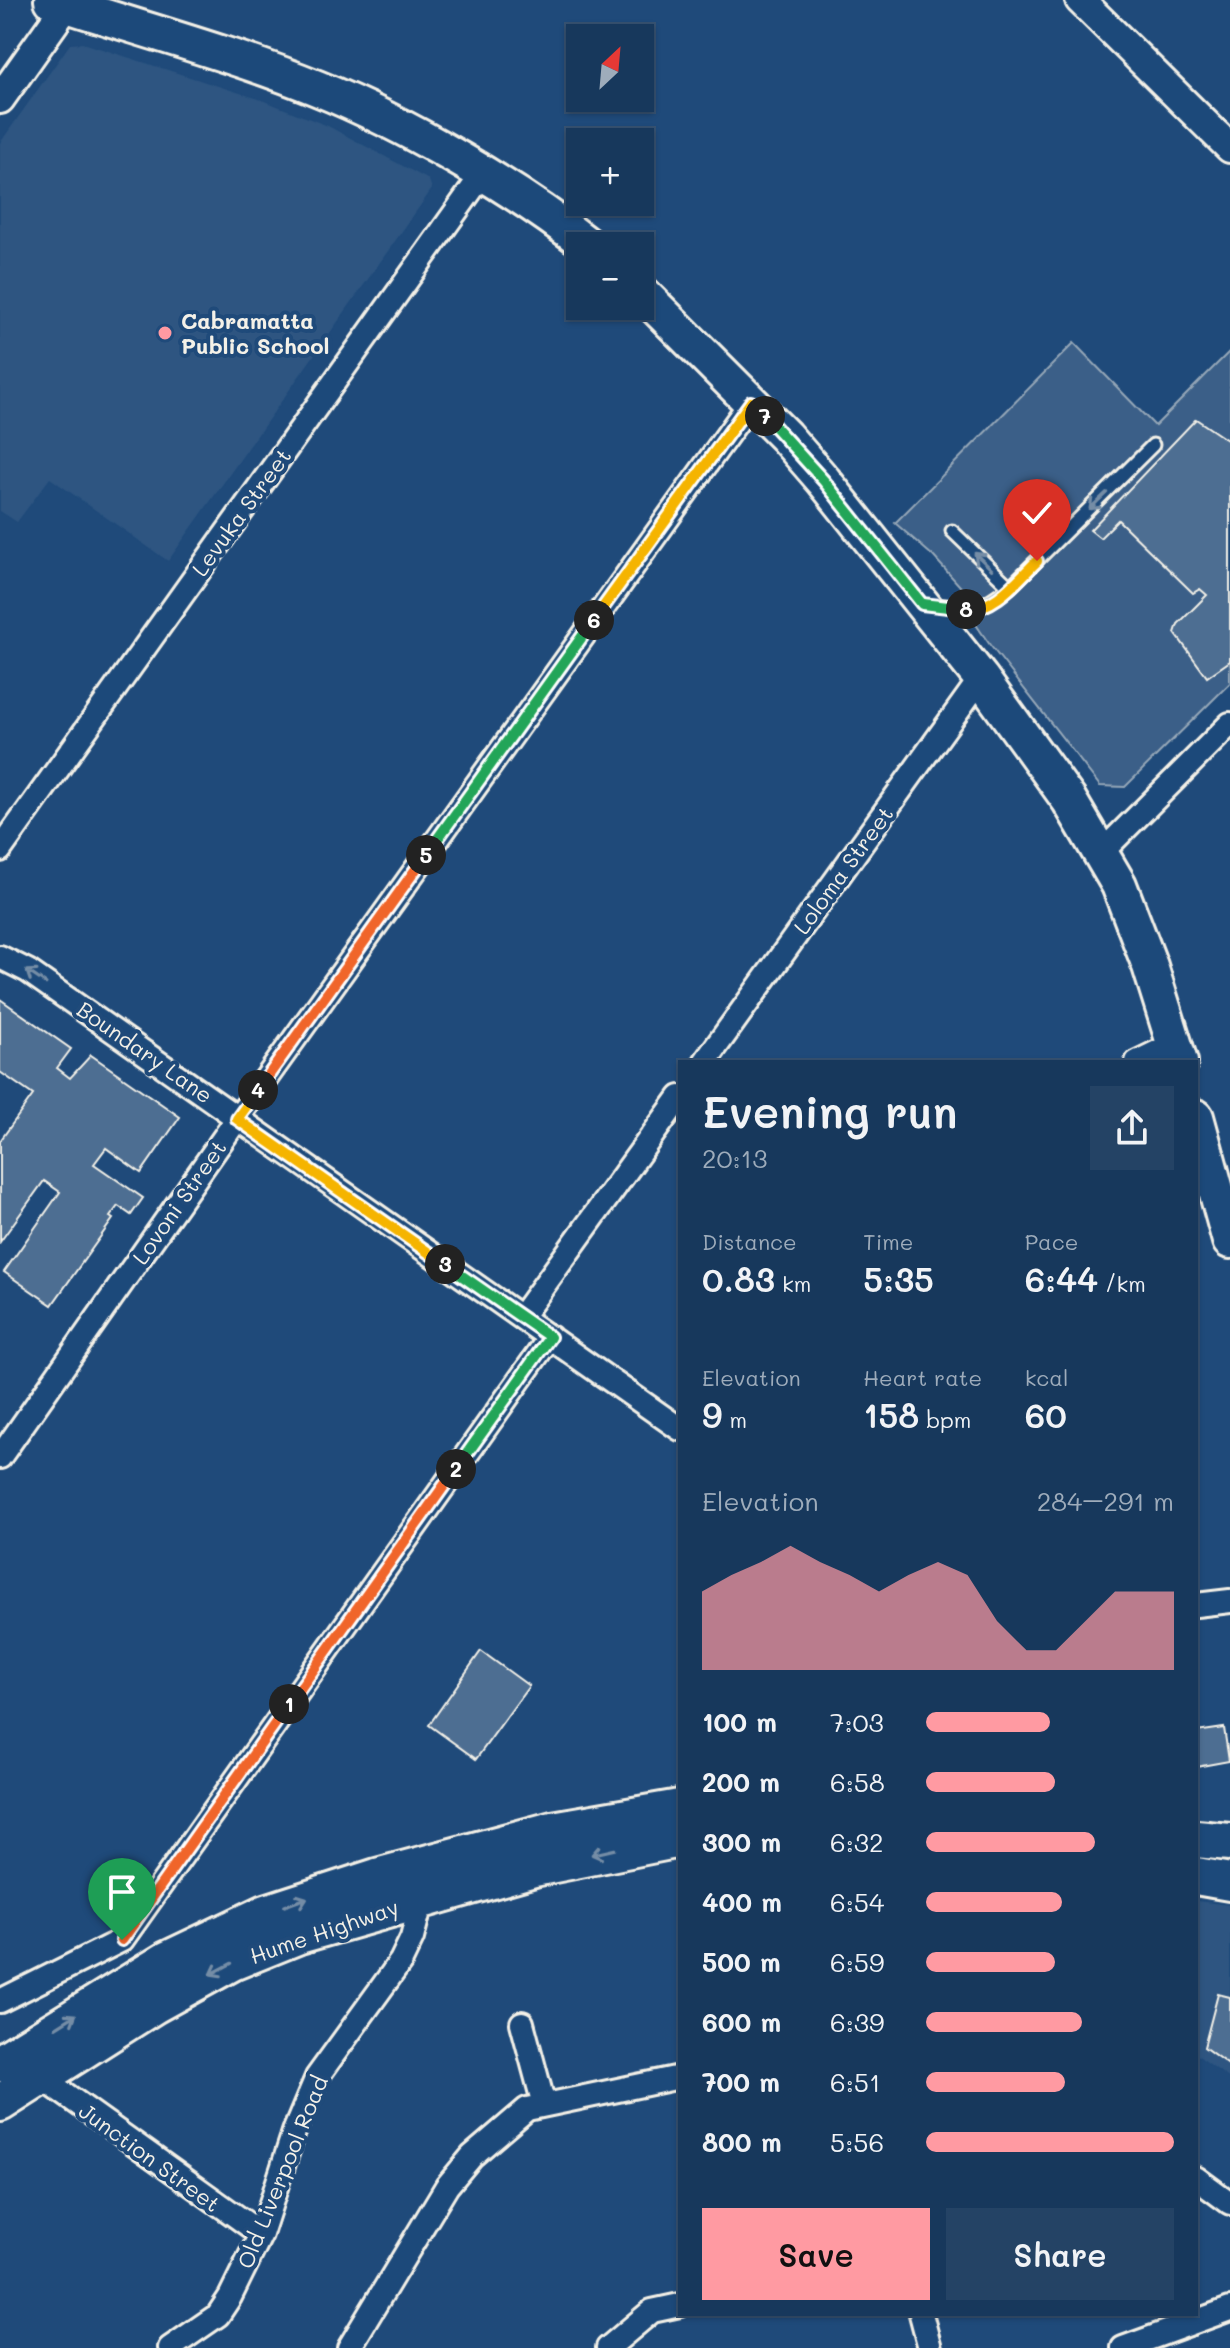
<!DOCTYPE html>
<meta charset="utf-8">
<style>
:root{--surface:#17385c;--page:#244365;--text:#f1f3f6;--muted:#9eacbb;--line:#365272;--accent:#ff9aa2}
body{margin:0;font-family:Mali,sans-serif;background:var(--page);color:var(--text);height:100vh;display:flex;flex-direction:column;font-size:30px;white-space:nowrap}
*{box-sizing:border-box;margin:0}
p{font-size:26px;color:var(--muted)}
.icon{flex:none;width:44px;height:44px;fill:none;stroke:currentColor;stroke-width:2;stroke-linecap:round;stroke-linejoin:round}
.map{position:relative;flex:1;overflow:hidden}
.sheet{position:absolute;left:678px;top:1060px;width:520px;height:1256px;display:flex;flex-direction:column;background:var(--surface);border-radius:0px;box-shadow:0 2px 6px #0004,0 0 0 2px var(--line)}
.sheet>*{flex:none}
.needle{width:52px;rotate:26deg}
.buttons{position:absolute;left:566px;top:24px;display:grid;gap:16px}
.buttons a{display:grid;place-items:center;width:88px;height:88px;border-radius:0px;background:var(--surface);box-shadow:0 2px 6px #0004,0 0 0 2px var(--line);font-size:40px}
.pin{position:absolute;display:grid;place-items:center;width:68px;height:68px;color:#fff;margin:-82px -34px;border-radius:50% 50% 50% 0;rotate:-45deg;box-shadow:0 0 8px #0007}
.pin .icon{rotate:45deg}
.km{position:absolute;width:40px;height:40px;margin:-20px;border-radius:50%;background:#222;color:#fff;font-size:22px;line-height:40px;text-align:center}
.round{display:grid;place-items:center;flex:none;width:84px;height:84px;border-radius:0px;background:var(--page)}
.summary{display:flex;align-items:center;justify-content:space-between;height:136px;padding:0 24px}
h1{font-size:44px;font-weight:600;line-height:60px}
.stats{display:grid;grid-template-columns:repeat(3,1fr);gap:12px;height:136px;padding:8px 24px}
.stats div{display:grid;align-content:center}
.stats b{font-size:34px;font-weight:600}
.stats small{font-size:22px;font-weight:400}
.stats p{font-size:22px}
.chart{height:224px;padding:16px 24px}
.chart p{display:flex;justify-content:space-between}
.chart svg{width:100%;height:144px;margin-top:8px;fill:var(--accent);opacity:.7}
.action{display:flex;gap:16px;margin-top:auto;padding:16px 24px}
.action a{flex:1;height:92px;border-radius:0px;background:var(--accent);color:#111;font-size:32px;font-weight:600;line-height:92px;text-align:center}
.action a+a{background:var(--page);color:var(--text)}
ul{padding:0 24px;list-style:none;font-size:26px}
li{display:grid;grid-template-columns:128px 96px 1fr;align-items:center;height:60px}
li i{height:20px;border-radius:10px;background:var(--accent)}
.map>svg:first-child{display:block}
.built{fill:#2d5581}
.green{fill:#3a5f88;stroke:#97a8b8;stroke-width:2}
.building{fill:#4d6e92;stroke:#f4f1e8;stroke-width:2}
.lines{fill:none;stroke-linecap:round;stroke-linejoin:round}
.service-casing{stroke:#f4f1e8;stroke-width:17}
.minor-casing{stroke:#f4f1e8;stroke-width:28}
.tertiary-casing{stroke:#f4f1e8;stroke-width:34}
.primary-casing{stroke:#f4f1e8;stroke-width:40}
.trunk-casing{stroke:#f4f1e8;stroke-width:42}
.service{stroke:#1f4a7a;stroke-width:11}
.minor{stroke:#1f4a7a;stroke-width:22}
.tertiary{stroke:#1f4a7a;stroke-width:28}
.primary{stroke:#1f4a7a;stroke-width:34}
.trunk{stroke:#1f4a7a;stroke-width:36}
.oneway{stroke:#748da6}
.split-1-casing{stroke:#fff;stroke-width:16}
.split-2-casing{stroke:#fff;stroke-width:16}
.split-3-casing{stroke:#fff;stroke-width:16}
.split-4-casing{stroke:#fff;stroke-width:16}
.split-5-casing{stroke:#fff;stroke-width:16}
.split-6-casing{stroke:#fff;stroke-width:16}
.split-7-casing{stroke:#fff;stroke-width:16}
.split-8-casing{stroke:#fff;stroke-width:16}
.split-9-casing{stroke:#fff;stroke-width:16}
.split-1{stroke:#f0652b;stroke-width:10}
.split-2{stroke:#f0652b;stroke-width:10}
.split-3{stroke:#22a559;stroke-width:10}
.split-4{stroke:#f5b400;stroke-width:10}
.split-5{stroke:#f0652b;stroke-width:10}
.split-6{stroke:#22a559;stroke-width:10}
.split-7{stroke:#f5b400;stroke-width:10}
.split-8{stroke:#22a559;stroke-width:10}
.split-9{stroke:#f5b400;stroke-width:10}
.poi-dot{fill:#ff9aa2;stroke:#1f4a7a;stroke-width:3}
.labels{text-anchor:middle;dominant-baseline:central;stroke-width:8;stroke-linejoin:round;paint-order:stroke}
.poi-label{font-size:22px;font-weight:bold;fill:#f4f1e8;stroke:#1f4a7a;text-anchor:start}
.street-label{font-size:22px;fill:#f4f1e8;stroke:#1f4a7a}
</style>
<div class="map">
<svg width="1230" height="2348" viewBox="0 0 1230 2348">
<rect width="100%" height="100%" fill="#1f4a7a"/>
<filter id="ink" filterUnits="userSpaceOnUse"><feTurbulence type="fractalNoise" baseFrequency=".0125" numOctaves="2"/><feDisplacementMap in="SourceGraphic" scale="16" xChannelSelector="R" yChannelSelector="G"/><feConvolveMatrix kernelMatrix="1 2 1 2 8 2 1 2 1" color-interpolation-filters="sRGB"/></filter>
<g filter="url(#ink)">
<path class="built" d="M83 43 262 100 328 126 429 180 432 189 168 561 50 478 17 522 0 511V143L70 44Z
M1196 1901 1230 1905V2079L1196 2054Z"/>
<path class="green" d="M1074 343 1155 426 1230 351V683L1125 787 1100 786 990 645 975 623 968 595 933 556 895 523Z"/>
<path class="building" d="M1196 419 1230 442V661L1207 677 1175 633 1178 624 1207 595 1200 589 1193 593 1118 520 1100 538 1090 530Z
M0 999 71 1049 57 1068 70 1078 91 1055 180 1117 141 1173 106 1148 94 1164 143 1198 131 1215 118 1206 110 1217 113 1219 52 1305 4 1272 60 1192 44 1181 0 1242V1141L33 1095 0 1072Z
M481 1651 529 1686 476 1759 429 1725Z
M1224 1728 1229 1761 1196 1767V1732Z
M1218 1994 1230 1997V2066L1204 2047Z"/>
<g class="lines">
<defs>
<path id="service" d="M1010 587 1153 445
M934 605 977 609 1010 587 952 531"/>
<path id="minor" d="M0 850 482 175
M1101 853 1230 724
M0 957 28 971 680 1429
M705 1062 981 678
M1137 1062 1174 1044
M521 1317 680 1097
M0 1457 237 1119 751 402
M1196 1605 1230 1601
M0 2001 122 1940 550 1337
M522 2023 544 2105
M41 2077 261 2234
M1196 2178 1230 2203
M921 2314 930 2348
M170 2348 218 2315 230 2297 261 2234 294 2132 317 2077 401 1961 412 1938 422 1899
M349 2348 447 2186 472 2156 527 2109 680 2077
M608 2348 652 2311 680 2305
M1123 2348 1230 2309"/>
<path id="tertiary" d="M1080 0 1230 148
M0 99 70 0"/>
<path id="primary" d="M52 0C140 29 231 53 317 88 404 123 516 188 589 246
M640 291 785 436 824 481 981 678 1069 800 1119 885 1150 966 1180 1062
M1196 1117 1230 1241"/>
<path id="trunk" d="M1196 1839 1230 1842
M1196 1876 1230 1882
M0 2063 167 1960 266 1913 377 1877 553 1830 680 1808
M0 2103 154 2005 232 1962 299 1935 534 1868 680 1839"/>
</defs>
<use href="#service" class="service-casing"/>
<use href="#minor" class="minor-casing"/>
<use href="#tertiary" class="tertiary-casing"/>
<use href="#primary" class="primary-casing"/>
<use href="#trunk" class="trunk-casing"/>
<use href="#service" class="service"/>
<use href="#minor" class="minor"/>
<use href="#tertiary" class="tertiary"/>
<use href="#primary" class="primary"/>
<use href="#trunk" class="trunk"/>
</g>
<defs><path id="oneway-shaft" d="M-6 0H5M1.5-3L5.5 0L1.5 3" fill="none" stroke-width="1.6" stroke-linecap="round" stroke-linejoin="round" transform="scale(2)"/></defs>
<g class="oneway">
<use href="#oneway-shaft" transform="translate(1098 501) rotate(136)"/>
<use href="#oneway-shaft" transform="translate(983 561) rotate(-136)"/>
<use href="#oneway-shaft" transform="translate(36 977) rotate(-146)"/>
<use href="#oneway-shaft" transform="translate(603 1852) rotate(167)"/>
<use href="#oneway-shaft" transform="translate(296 1902) rotate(-20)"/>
<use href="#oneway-shaft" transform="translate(221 1969) rotate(152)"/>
<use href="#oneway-shaft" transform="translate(66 2021) rotate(-32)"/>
</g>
</g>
<g class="lines" filter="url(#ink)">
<defs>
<path id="split-1" d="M122 1940 289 1704"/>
<path id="split-2" d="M289 1704 456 1469"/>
<path id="split-3" d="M445 1264 550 1337 456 1469"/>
<path id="split-4" d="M258 1090 237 1119 445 1264"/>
<path id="split-5" d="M258 1090 426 855"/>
<path id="split-6" d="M426 855 594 620"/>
<path id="split-7" d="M594 620 751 402 765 416"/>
<path id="split-8" d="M765 416 824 481 922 604 966 609"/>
<path id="split-9" d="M966 609C995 610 1017 580 1037 561"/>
</defs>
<use href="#split-1" class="split-1-casing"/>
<use href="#split-2" class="split-2-casing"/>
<use href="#split-3" class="split-3-casing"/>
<use href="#split-4" class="split-4-casing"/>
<use href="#split-5" class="split-5-casing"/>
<use href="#split-6" class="split-6-casing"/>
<use href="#split-7" class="split-7-casing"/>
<use href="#split-8" class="split-8-casing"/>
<use href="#split-9" class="split-9-casing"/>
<use href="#split-1" class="split-1"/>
<use href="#split-2" class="split-2"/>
<use href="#split-3" class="split-3"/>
<use href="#split-4" class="split-4"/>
<use href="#split-5" class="split-5"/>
<use href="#split-6" class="split-6"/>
<use href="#split-7" class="split-7"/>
<use href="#split-8" class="split-8"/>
<use href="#split-9" class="split-9"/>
</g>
<circle class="poi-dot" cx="165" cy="333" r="8"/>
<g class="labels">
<g class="poi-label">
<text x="181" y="320">Cabramatta<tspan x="181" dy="25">Public School</tspan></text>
</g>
<g class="street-label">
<text transform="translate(241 512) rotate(-54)">Levuka Street</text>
<text transform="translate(843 870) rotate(-54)">Loloma Street</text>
<text transform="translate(145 1052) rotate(35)">Boundary Lane</text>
<text transform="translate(179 1202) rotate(-55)">Lovoni Street</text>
<text transform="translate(324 1931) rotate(-19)">Hume Highway</text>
<text transform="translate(150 2157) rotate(36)">Junction Street</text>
<text transform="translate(282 2172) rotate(-68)">Old Liverpool Road</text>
</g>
</g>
</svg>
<div class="buttons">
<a><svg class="needle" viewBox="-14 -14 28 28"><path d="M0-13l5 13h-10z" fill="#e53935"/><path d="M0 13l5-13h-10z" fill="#9eacbb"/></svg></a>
<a>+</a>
<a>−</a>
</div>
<div class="pin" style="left:122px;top:1940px;background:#1e9e55"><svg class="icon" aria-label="arrive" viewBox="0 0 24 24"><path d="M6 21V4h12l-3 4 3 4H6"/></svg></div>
<div class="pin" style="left:1037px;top:561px;background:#d93025"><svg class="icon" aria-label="check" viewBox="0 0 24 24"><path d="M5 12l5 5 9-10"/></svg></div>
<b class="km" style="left:289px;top:1704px">1</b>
<b class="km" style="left:456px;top:1469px">2</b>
<b class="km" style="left:445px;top:1264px">3</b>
<b class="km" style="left:258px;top:1090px">4</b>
<b class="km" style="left:426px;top:855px">5</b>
<b class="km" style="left:594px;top:620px">6</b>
<b class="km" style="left:765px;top:416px">7</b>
<b class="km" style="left:966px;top:609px">8</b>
<section class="sheet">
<div class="summary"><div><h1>Evening run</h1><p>20:13</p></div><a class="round"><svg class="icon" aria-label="share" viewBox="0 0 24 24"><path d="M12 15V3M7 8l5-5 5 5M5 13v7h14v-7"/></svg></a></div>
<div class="stats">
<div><p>Distance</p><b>0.83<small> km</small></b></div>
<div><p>Time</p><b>5:35</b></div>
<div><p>Pace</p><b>6:44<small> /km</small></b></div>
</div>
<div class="stats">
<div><p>Elevation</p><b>9<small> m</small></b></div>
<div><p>Heart rate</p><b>158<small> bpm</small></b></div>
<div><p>kcal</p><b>60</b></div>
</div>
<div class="chart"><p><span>Elevation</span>284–291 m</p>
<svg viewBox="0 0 160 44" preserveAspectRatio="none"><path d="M0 44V20L10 15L20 11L30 6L40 11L50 15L60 20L70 15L80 11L90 15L100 29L110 38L120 38L130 29L140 20L150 20L160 20V44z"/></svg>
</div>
<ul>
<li><b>100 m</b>7:03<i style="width:50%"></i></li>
<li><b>200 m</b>6:58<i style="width:52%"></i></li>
<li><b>300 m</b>6:32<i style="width:68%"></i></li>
<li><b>400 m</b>6:54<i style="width:55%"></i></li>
<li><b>500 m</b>6:59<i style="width:52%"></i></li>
<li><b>600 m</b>6:39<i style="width:63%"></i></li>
<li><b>700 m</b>6:51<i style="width:56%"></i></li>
<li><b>800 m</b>5:56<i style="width:100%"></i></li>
</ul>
<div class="action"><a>Save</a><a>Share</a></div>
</section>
</div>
